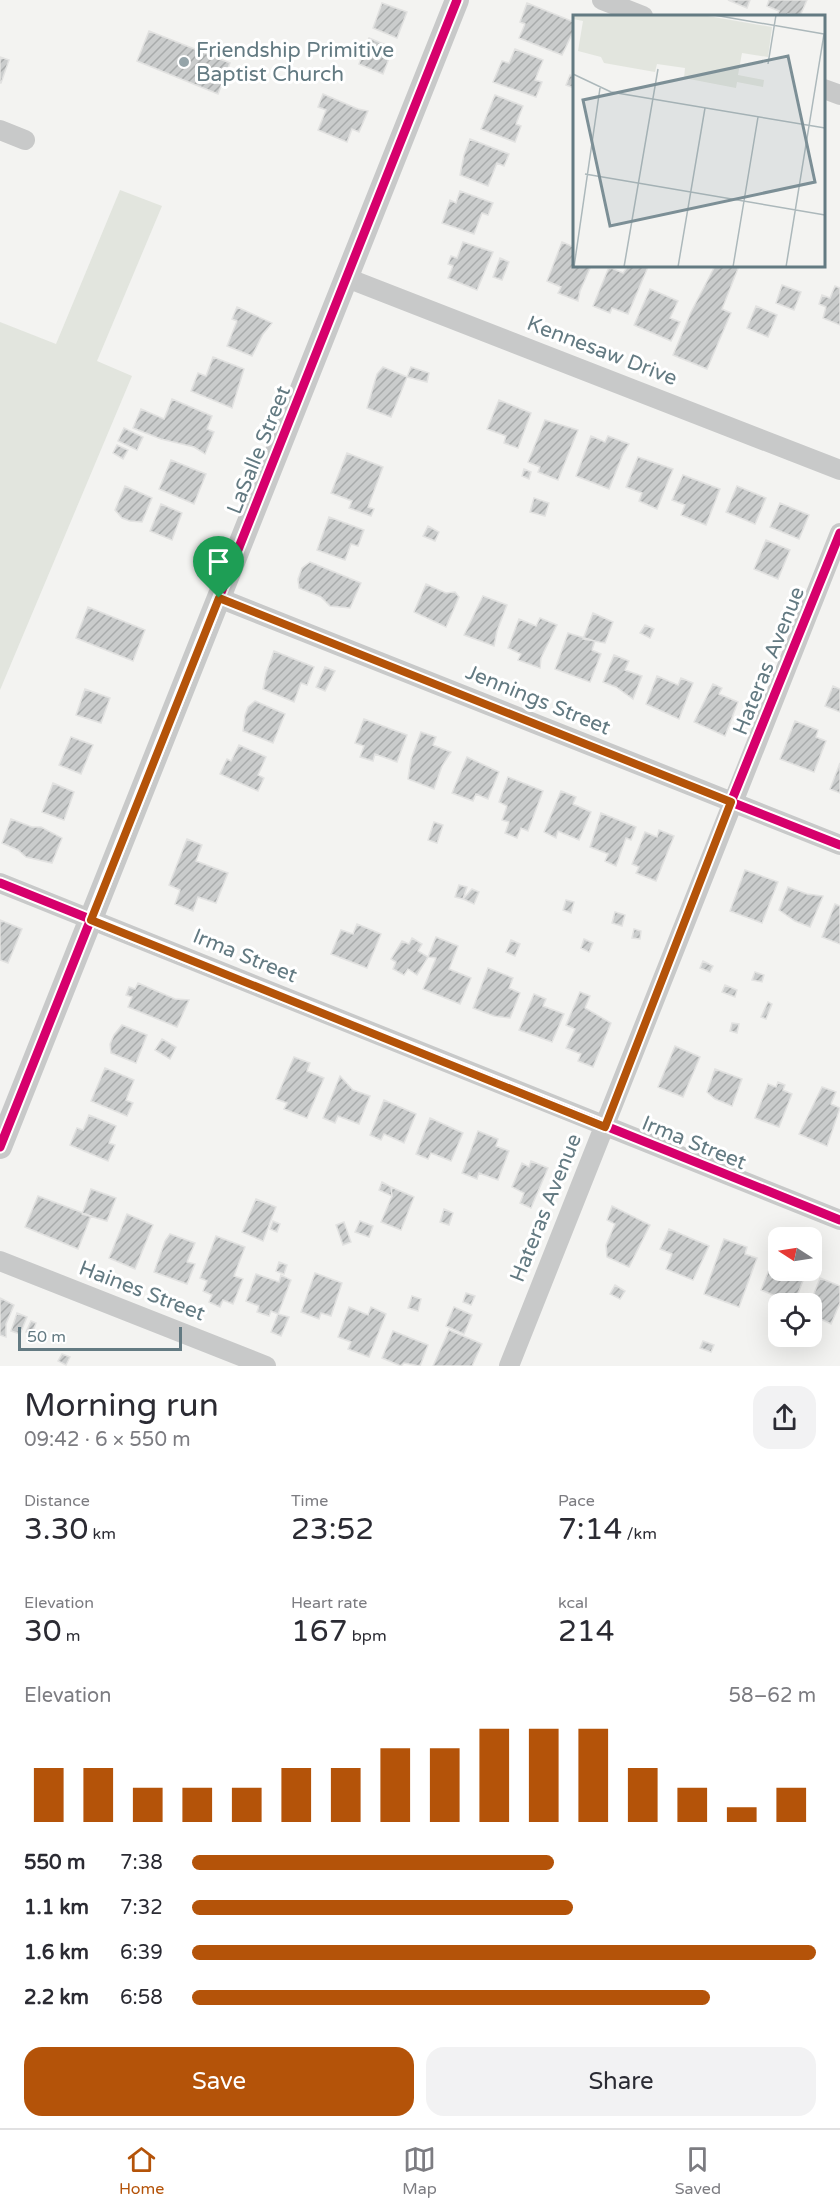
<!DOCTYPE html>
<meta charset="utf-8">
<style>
:root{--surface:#fff;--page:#f2f2f3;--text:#2b2b33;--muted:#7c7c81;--line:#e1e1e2;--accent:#b45309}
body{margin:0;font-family:"Varela Round",sans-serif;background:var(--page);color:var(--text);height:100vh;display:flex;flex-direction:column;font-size:22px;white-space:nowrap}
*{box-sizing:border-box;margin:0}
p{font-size:20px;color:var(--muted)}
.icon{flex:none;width:33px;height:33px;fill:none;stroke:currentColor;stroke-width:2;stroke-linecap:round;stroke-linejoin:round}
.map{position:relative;height:1366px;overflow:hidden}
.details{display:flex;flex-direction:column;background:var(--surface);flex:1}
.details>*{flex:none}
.needle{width:39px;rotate:282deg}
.controls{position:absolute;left:768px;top:1227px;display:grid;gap:12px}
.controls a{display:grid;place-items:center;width:54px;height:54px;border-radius:12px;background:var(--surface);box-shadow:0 6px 24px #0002;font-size:30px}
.scale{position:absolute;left:18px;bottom:15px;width:164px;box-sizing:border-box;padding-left:6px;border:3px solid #637a82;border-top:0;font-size:16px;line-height:21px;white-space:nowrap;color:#637a82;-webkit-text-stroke:4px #fff;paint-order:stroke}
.pin{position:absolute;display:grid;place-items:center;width:51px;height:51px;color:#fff;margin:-62px -26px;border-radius:50% 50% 50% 0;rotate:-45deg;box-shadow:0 0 6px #0007}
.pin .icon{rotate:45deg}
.round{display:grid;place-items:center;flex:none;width:63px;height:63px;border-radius:18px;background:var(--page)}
.headline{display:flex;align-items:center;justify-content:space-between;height:102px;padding:0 24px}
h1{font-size:33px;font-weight:600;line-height:45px}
.stats{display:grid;grid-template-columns:repeat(3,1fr);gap:9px;height:102px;padding:6px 24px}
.stats div{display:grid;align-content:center}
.stats b{font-size:30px;font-weight:600}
.stats small{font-size:16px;font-weight:400}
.stats p{font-size:16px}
.chart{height:168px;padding:12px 24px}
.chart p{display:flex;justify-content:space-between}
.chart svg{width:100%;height:108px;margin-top:6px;stroke:var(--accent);stroke-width:6}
.button{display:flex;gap:12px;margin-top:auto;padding:12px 24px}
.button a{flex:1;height:69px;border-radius:18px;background:var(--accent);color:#fff;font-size:24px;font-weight:600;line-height:69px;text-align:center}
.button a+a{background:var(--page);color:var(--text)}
ul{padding:0 24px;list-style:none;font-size:20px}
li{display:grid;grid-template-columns:96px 72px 1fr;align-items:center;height:45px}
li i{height:15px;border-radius:8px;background:var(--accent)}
.tab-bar{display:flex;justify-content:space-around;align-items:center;height:84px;border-top:2px solid var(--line);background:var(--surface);font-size:16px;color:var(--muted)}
.tab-bar a{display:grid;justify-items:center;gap:3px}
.tab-bar .current{color:var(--accent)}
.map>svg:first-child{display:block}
.green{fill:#e2e5de}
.building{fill:url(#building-hatch);stroke:#e2e2e1;stroke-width:1.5}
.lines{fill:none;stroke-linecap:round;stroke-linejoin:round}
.minor{stroke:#c8c9c9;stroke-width:20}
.tertiary{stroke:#c8c9c9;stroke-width:24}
.cycleway-casing{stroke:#fff;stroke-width:13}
.cycleway{stroke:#d6006c;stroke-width:9}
.route-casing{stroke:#fff;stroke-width:12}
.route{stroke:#b45309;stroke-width:8}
.poi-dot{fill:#95a4a9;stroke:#fff;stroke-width:2}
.labels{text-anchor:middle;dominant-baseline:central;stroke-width:6;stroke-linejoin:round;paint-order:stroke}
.poi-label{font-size:21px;fill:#637a82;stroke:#fff;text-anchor:start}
.street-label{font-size:21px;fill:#637a82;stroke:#fff}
.inset-road{fill:none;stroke:#acb8bb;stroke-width:1.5}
.view{fill:#7c8f96;fill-opacity:0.15;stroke:#7c8f96;stroke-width:3}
.inset-edge{fill:none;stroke:#637a82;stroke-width:3}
</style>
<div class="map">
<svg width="840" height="1366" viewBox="0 0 840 1366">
<defs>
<pattern id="building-hatch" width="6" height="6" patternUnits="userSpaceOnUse" patternTransform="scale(1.5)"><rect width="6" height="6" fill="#cacccc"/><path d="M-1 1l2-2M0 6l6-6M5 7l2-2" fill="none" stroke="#a8abab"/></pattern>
</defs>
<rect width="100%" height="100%" fill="#f3f3f1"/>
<path class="green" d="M120 190 162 206 97 361 132 376 0 690V322L56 344Z"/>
<path class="building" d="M728 0H750L747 8Z
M769 0H807L800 16 788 14V16H777L779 11 767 6Z
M382 3 407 12 397 38 373 28Z
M527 3 574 22V30L562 55 519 38 525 24 520 22Z
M149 31 230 63 218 94 137 61Z
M369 38 393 48 383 74 359 64Z
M515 49 543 60 535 80 542 82 536 97 493 82 502 61 509 63Z
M0 57 9 60 1 83H0Z
M570 75 574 77V88L566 85Z
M323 94 358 109 368 111 359 132 352 129 347 142 318 130 326 110 318 107Z
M495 95 523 106 516 124 521 126 515 142 481 129Z
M470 139 509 154 504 166 497 163 488 186 460 175 464 155Z
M460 191 493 203 488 215 482 213 474 234 442 223 450 200 456 203Z
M463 242 493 252 477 290 448 278 453 266 448 264 451 256 457 258Z
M562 242 574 247V266H591L580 291 578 301 558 293 561 287 547 281Z
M500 258 509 262 502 280 493 277Z
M628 266 648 267 628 314 612 308 610 313 593 306 609 267 623 273Z
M715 266H739L722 309 731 313 707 369 673 355 691 312Z
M782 285 801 292 794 310 776 303Z
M835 286 840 288V325L823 318 826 307 819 304 822 295 830 298Z
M650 289 678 301 670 318 680 322 671 341 634 325Z
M756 306 777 315 768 337 747 328Z
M237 307 272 323 263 334 252 356 227 346 237 321 232 319Z
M213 357 244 369 232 408 191 391 198 373 206 376Z
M383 367 407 377 391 417 367 408 377 374Z
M411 367 429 373 427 382 407 377Z
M172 399 212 416 207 429 214 432 205 454 194 447 161 439 133 428 141 409 164 419Z
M499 400 531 413 518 448 504 443 506 436 487 429Z
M545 420 578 430 558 480 538 472 540 467 528 462Z
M124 428 143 437 137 450 118 441Z
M591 436 605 442 608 436 629 444 623 454 609 489 576 476Z
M117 445 128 450 123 459 113 453Z
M347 453 383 467 368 507 374 509 371 516 349 508 352 501 331 493Z
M638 457 673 469 657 509 639 501 642 493 626 487Z
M171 460 206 474 194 504 159 489Z
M524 469 531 472 529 479 522 476Z
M683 475 720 489 706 525 681 515 685 505 672 500Z
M125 486 152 498 142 522 130 521 122 518 115 510Z
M737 486 766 498 755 524 726 512Z
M534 498 549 503 545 516 530 512Z
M780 503 809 515 799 539 770 527Z
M161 504 182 513 172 540 150 531Z
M329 517 364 530 358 546 351 544 345 560 317 550Z
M428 526 439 532 435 541 423 536Z
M766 540 790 550 778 579 754 569Z
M310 562 361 583 350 608 330 606 321 597 299 588 298 579 302 568Z
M426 584 446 593 455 592 459 597 446 627 414 612Z
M483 596 507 605 497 631 494 646 464 635Z
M88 607 145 630 133 661 76 638Z
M593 613 613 622 605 643 583 639Z
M540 618 557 625 541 658 540 668 518 660 521 654 508 648 519 619 536 626Z
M645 625 654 629 650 638 640 633Z
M568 633 595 641 592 650 601 654 590 682 555 669Z
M274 651 314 667 307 685 301 683 294 702 263 689 266 673Z
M614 655 629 661 625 670 642 676 633 699 616 687 603 682Z
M325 667 335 671 325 691 316 687Z
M657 676 678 685 681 678 693 683 679 719 646 704Z
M713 684 722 688 719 694 738 702 725 736 694 722Z
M833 686 840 689V712L825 706Z
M85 689 110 698 101 723 76 715Z
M255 701 285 714 273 743 243 731 245 715 248 707Z
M364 719 407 735 397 762 375 754 373 761 360 757 364 746 355 743Z
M795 721 818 730 816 737 826 741 814 772 780 759Z
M421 732 436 737 433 745 451 752 442 766 434 789 408 779 411 759Z
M71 737 93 745 81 774 59 765Z
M239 745 266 757 258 775 264 778 258 791 220 774 227 759 231 761Z
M467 757 499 772 488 799 476 794 473 801 452 793Z
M840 763V793L830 789Z
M508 777 543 791 528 831 521 828 517 838 505 833 509 822 502 820 507 806 499 802Z
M53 783 74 792 64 820 42 812Z
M561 791 576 797 573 804 591 812 579 840 558 831 556 838 544 832Z
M601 813 636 827 631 840 626 838 616 866 605 861 608 854 590 847Z
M11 819 32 827H41L62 838 52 863 26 857 18 850 2 843Z
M434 822 443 825 437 843 428 840Z
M659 830 674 836 656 881 636 873 639 867 632 864 645 832 657 837Z
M187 839 202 845 196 861 228 873 216 903 198 897 193 911 175 904 180 890 169 885Z
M745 870 778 882 762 923 730 911Z
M459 885 467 887 463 899 455 897Z
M788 887 807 894 823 896 810 927 795 921 779 910Z
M472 889 479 892 474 904 463 899Z
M566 900 574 902 571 913 563 910Z
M835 904 840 906V944L822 937Z
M615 912 625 915 622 926 612 923Z
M0 920 22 929 8 963 0 960Z
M357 924 381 934 367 968 331 954 341 930 353 934Z
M634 929 641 931 640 939 632 938Z
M436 937 458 946 449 969 471 978 460 1004 423 989 436 958 428 957Z
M412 938 422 944 418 951 428 957 417 975 408 969 404 975 393 969 396 962 391 959 402 941 409 944Z
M584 939 593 943 589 952 581 948Z
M511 940 520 944 515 956 506 952Z
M703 961 713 966 710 972 700 968Z
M488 968 513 978 509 988 520 993 510 1018 494 1016 473 1008Z
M755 972 764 975 762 982 752 980Z
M138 983 175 999 189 1000 177 1027 128 1007 132 997 126 995 129 987 135 989Z
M725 985 737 990 735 997 722 992Z
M580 992 590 996 585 1008 611 1023 593 1067 578 1061 581 1054 566 1048 575 1029 566 1025Z
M534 994 546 999 543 1006 564 1014 552 1042 519 1030Z
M768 1002 772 1004 766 1019 761 1017Z
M732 1023 739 1024 737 1033 730 1031Z
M122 1025 147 1035 136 1063 111 1053 110 1044 114 1035Z
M162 1039 176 1047 170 1059 155 1050Z
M675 1046 700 1057 683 1097 658 1087Z
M294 1057 310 1063 307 1071 324 1078 307 1118 284 1109 287 1103 276 1099Z
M105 1068 134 1080 126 1100 133 1103 127 1116 91 1101Z
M715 1069 742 1079 732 1106 715 1099 707 1092Z
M340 1076 353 1090 370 1096 359 1124 338 1116 335 1123 323 1118Z
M778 1082 785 1085 783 1090 792 1094 779 1127 755 1118 768 1084 776 1087Z
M822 1087 836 1092 831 1104 840 1108 827 1146 799 1134Z
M384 1100 416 1114 404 1143 384 1134 381 1140 370 1135Z
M89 1115 116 1126 109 1143 115 1145 108 1161 70 1145 77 1128 83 1130Z
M430 1118 463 1133 451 1161 431 1153 428 1159 416 1154Z
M478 1131 498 1139 496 1146 509 1151 498 1180 479 1173 477 1179 462 1173Z
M531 1161 548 1168 531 1208 520 1203 524 1193 512 1187 522 1163 529 1167Z
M382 1182 391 1187 392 1196 379 1190Z
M391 1187 414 1197 401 1230 381 1222 392 1196Z
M91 1189 116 1198 107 1221 82 1214Z
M38 1196 91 1216 78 1249 25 1227Z
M256 1199 276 1207 263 1241 242 1232Z
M612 1206 650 1225 629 1267 607 1257 606 1245 615 1224 607 1220Z
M444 1209 453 1213 449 1225 440 1222Z
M127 1214 153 1225 135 1269 109 1258Z
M273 1221 280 1224 277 1232 270 1229Z
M360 1221 373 1226 369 1237 355 1232Z
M344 1222 351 1242 343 1245 336 1225Z
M669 1229 709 1246 693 1280 666 1269 672 1254 660 1249Z
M170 1234 195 1243 187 1262 195 1264 187 1284 154 1272 165 1241Z
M216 1236 245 1247 234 1276 243 1279 233 1304 223 1300 220 1307 209 1302 212 1295 203 1291 207 1281 200 1278Z
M724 1239 747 1247 745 1254 757 1258 739 1307 704 1294Z
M279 1262 287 1265 284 1274 276 1271Z
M772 1262 778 1265V1270H807L794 1304H778L780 1298 761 1290Z
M315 1273 342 1283 331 1316 321 1313 319 1319 301 1312Z
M256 1274 279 1282 281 1275 291 1280 278 1314 271 1311 269 1316 257 1312 259 1306 246 1301Z
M820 1278 840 1286V1303L831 1324 812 1315 810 1304Z
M615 1285 625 1291 620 1299 610 1294Z
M466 1293 475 1296 471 1305 463 1302Z
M412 1296 421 1299 418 1311 408 1308Z
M0 1298 14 1305 6 1324V1337L0 1335Z
M349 1307 368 1315 371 1307 386 1314 369 1357 348 1349 351 1342 338 1337Z
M454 1307 472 1315 464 1334 446 1326Z
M17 1313 27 1317 20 1334 11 1331Z
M278 1314 289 1317 281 1336 271 1332Z
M31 1321 36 1323 32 1334 26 1332Z
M449 1330 482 1344 472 1366H433Z
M393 1331 428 1345 420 1366 404 1363 401 1366 382 1358Z
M703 1341 714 1345 711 1352 700 1348Z
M62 1354 70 1357 66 1365 58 1361Z"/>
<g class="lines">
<path class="minor" d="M602 0 643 16
M824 89 840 95
M0 130 25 140
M347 278 840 470
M219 598 840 845
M0 883 840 1220
M0 1261 266 1366
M509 1366 840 533"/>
<path class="tertiary" d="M0 1147 457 0"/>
<defs>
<path id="cycleway" d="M840 533 731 802 840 845
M0 883 840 1220
M0 1147 457 0"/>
</defs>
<use href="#cycleway" class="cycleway-casing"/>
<use href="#cycleway" class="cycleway"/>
</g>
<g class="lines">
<defs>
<path id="route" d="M219 598 731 802 605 1127 91 920Z"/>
</defs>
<use href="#route" class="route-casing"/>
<use href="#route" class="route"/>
</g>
<circle class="poi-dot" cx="184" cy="62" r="6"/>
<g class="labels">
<g class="poi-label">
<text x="196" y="50">Friendship Primitive<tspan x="196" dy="24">Baptist Church</tspan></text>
</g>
<g class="street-label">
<text transform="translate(602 351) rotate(21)">Kennesaw Drive</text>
<text transform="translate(259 450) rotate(-68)">LaSalle Street</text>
<text transform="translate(769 661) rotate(-68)">Hateras Avenue</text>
<text transform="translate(538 700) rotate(22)">Jennings Street</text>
<text transform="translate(245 956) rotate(22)">Irma Street</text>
<text transform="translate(694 1143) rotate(22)">Irma Street</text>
<text transform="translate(546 1208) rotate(-68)">Hateras Avenue</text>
<text transform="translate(142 1291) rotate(21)">Haines Street</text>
</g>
</g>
<g transform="translate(573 15)">
<rect width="252" height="252" fill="#f3f3f1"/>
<path d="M0 0H129L199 12 195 42 169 38 165 60 191 65 190 72 164 67 163 73 111 63 112 53 84 49 82 57 31 48 28 42 5 36 10 6 0 4Z" fill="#e2e5de"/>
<path class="inset-road" d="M141 0 251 19M195 49 203 0M0 59 38 77 252 113M12 159 252 200M1 252 27 73M51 252 85 54M105 252 132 93M160 252 185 102M213 252 251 19"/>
<path class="view" d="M215 41 242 167 37 211 10 85Z"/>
<rect width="252" height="252" class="inset-edge"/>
</g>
</svg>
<div class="controls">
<a><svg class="needle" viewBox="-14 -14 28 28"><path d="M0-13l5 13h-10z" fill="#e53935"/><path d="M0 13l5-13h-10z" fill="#7c7c81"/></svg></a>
<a><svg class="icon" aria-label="locate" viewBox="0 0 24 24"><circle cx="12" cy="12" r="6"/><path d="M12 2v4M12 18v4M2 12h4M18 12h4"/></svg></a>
</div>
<div class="scale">50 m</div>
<div class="pin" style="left:219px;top:598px;background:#1e9e55"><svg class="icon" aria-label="arrive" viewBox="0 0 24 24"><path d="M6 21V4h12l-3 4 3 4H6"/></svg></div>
</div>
<section class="details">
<div class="headline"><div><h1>Morning run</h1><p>09:42 · 6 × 550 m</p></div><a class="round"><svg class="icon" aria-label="share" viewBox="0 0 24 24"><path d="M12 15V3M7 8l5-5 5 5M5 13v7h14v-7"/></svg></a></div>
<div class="stats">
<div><p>Distance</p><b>3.30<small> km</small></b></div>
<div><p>Time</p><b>23:52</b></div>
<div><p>Pace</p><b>7:14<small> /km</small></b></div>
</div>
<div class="stats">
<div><p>Elevation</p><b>30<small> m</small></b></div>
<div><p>Heart rate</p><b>167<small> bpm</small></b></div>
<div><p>kcal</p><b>214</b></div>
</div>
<div class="chart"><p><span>Elevation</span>58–62 m</p>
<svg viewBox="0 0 160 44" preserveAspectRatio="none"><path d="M5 44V22M15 44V22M25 44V30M35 44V30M45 44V30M55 44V22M65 44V22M75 44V14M85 44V14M95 44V6M105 44V6M115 44V6M125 44V22M135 44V30M145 44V38M155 44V30"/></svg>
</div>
<ul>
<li><b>550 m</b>7:38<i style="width:58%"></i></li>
<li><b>1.1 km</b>7:32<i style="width:61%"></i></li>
<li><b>1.6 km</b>6:39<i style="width:100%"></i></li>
<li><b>2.2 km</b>6:58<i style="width:83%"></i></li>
</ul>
<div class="button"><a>Save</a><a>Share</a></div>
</section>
<nav class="tab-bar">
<a class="current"><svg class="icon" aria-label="home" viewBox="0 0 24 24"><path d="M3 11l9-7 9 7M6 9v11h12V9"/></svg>Home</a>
<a><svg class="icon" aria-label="map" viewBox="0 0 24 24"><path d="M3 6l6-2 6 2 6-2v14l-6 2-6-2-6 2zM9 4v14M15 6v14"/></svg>Map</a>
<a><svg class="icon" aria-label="saved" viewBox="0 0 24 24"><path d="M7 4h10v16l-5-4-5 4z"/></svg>Saved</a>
</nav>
